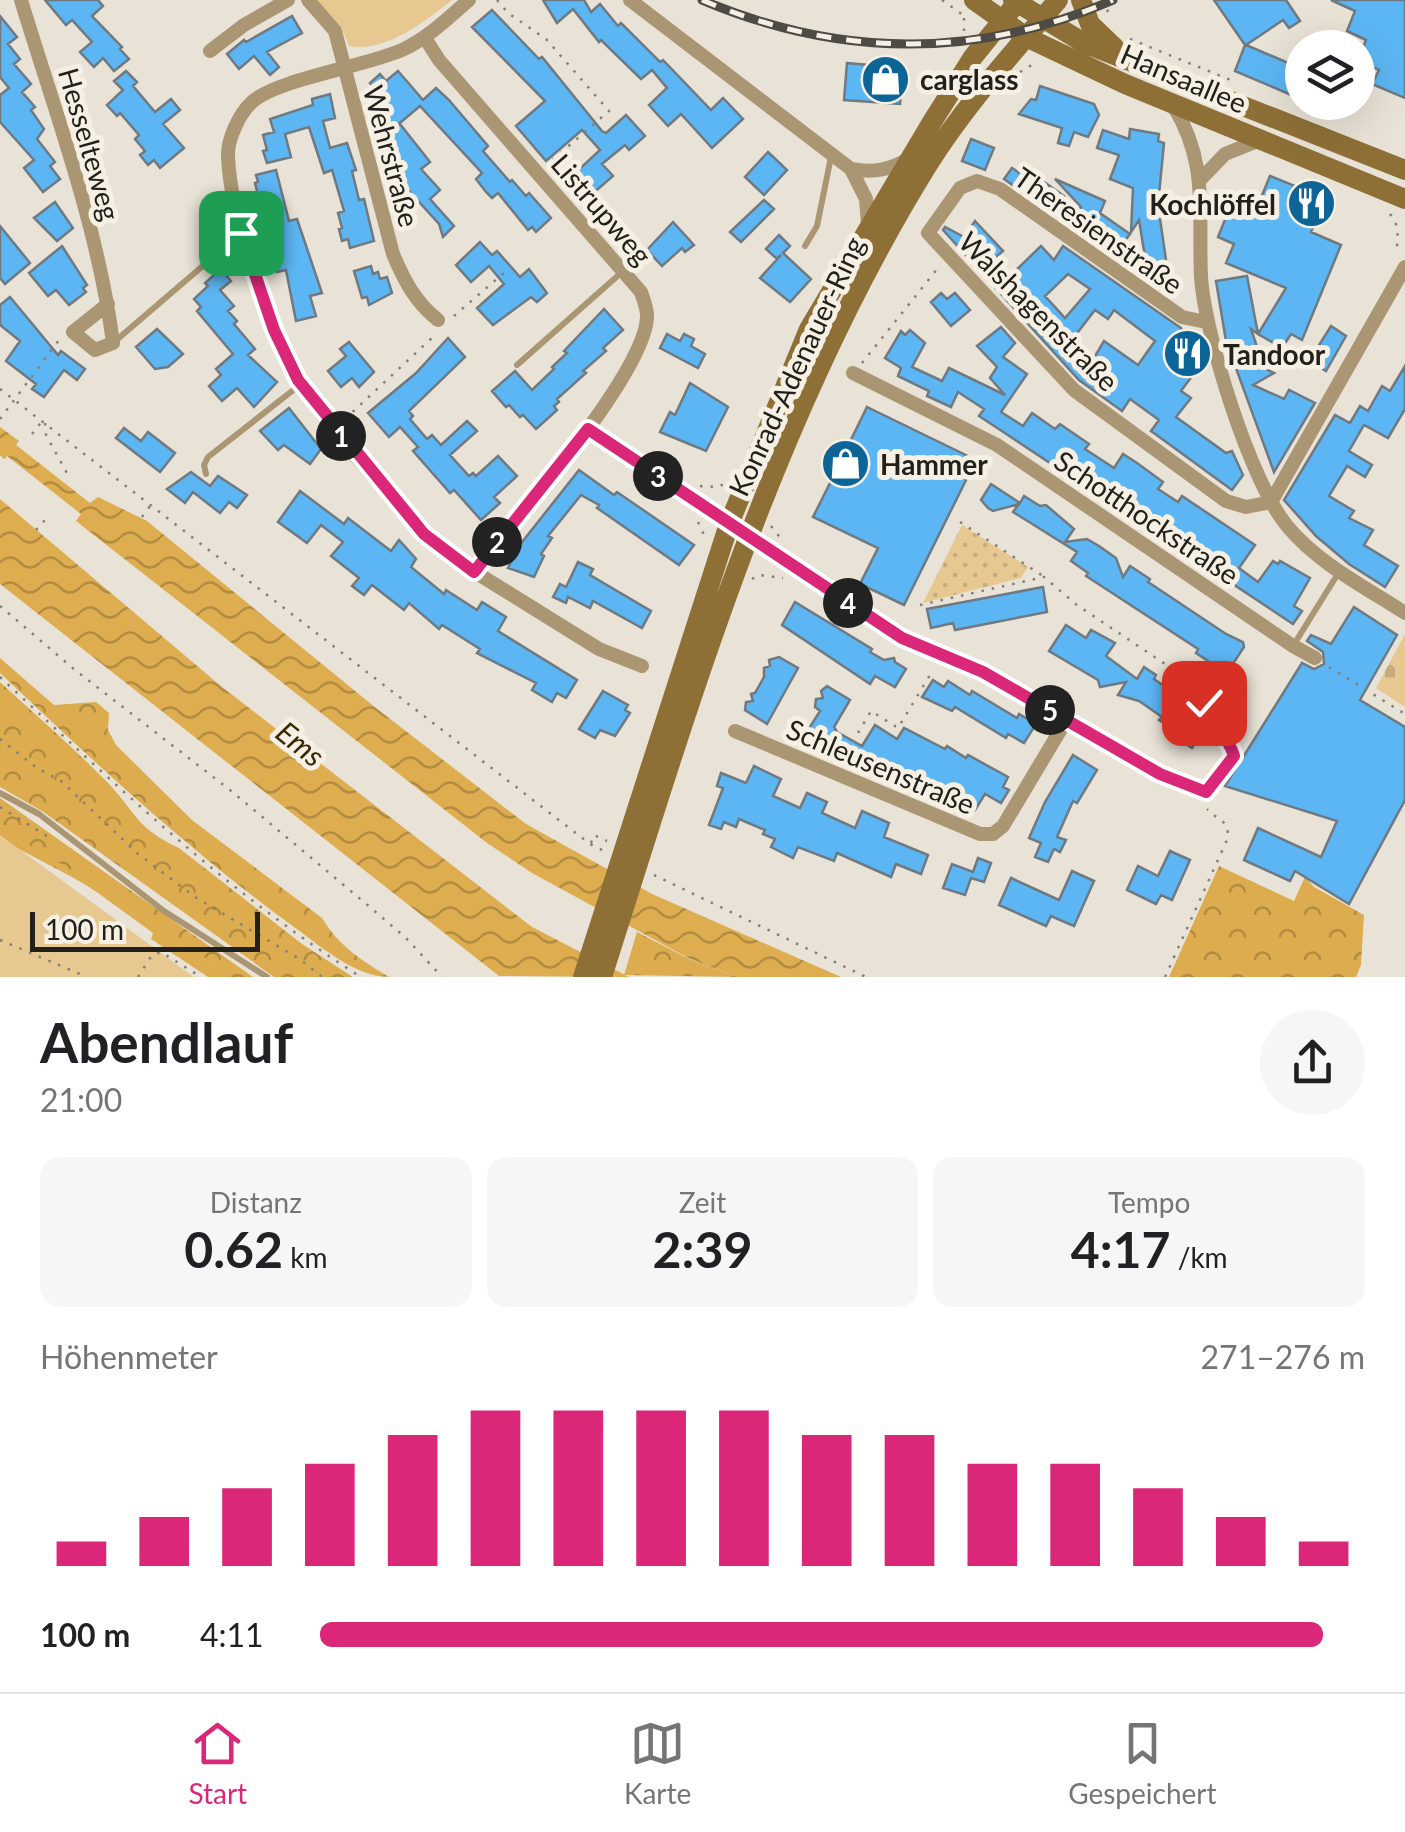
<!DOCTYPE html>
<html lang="de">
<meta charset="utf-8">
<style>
:root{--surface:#fff;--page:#f6f6f6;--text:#202124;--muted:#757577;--line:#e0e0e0;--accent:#db2777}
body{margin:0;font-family:Lato,sans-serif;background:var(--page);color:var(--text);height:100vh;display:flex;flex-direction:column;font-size:38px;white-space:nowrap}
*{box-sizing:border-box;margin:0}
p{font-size:32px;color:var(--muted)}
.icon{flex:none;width:55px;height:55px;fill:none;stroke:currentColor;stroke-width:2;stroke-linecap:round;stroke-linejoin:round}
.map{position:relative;height:977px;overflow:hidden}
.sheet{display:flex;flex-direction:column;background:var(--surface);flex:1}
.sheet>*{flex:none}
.buttons{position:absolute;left:1285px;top:30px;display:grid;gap:20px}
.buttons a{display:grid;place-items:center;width:90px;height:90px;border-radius:50%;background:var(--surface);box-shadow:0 10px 40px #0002;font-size:50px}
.scale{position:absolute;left:30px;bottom:25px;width:230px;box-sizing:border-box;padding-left:10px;border:5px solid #22201b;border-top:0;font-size:28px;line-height:35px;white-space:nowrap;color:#22201b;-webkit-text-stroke:8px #f6efe3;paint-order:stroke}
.pin{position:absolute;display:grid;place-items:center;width:85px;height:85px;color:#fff;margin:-42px;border-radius:20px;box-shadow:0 5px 15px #0006}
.km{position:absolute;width:50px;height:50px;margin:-25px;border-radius:50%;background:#222;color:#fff;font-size:28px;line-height:50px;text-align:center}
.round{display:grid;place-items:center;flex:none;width:105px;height:105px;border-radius:52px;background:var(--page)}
.headline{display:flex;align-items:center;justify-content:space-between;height:170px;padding:0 40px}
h1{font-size:55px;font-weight:700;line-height:75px}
.metrics{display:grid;grid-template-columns:repeat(3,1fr);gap:15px;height:170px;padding:10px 40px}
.metrics div{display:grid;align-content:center;border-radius:20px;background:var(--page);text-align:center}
.metrics b{font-size:50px;font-weight:700}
.metrics small{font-size:28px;font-weight:400}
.metrics p{font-size:28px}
.chart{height:280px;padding:20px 40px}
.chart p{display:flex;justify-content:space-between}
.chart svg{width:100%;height:180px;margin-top:10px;stroke:var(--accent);stroke-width:6}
ul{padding:0 40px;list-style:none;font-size:32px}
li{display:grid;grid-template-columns:160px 120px 1fr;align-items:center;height:75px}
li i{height:25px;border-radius:12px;background:var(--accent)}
.tab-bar{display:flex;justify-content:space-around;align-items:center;height:140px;border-top:2px solid var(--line);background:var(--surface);font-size:28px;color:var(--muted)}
.tab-bar a{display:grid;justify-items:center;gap:5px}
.tab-bar .on{color:var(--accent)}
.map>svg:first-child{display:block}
.forest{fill:url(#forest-crowns)}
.cemetery{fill:url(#cemetery-stones)}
.park{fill:url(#park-dots)}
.garden{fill:#e7c891}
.water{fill:url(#water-waves)}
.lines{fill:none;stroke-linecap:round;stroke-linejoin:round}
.stream{stroke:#ddad50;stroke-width:5}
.building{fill:#5cb6f3;stroke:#6f7981;stroke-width:2.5;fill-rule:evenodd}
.path{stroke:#847f77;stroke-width:2.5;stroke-dasharray:2.5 8;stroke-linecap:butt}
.lane{stroke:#aa9672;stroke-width:6}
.street{stroke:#aa9672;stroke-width:14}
.secondary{stroke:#8e7037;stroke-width:20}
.rail-casing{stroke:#4e4b45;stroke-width:9}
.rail{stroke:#f6efe3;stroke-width:5;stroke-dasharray:15;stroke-linecap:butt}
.route-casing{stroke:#fff;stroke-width:20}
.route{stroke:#db2777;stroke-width:12}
.labels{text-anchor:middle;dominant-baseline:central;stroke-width:10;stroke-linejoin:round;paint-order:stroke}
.street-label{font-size:28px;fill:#22201b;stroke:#f6efe3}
.poi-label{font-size:28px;font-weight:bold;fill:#22201b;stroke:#f6efe3;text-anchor:start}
.water-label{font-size:30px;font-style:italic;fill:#3a2700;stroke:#f6efe3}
</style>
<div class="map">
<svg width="1405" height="977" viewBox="0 0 1405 977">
<defs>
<pattern id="forest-crowns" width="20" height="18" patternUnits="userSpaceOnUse" patternTransform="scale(2.5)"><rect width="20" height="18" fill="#dcac4f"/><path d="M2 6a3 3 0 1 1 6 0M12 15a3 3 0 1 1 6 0" fill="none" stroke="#b28c41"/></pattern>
<pattern id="cemetery-stones" width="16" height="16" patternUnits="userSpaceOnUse" patternTransform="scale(2.5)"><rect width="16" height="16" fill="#e7c891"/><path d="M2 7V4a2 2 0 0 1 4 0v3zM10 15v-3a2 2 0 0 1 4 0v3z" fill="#c6ac7c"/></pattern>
<pattern id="park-dots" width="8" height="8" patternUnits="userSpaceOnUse" patternTransform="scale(2.5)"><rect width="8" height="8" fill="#e7c891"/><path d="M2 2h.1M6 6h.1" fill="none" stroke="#c6ac7c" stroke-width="1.8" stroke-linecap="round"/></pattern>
<pattern id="water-waves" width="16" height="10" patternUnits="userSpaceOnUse" patternTransform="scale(2.5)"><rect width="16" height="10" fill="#ddad50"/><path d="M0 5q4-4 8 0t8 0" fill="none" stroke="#b38c42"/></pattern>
</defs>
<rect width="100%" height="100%" fill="#e9e2d6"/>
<path class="forest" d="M0 658 54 705 96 702 109 713 108 730 116 745 192 820 322 918C339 946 361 960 389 977 354 977 318 944 290 924 186 848 93 761 0 673Z
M0 682C37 716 75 749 110 785 137 815 138 829 179 848L302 944 353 977H274L42 811 0 787Z
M0 798 253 977H208L151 939 153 933 87 885 0 839Z
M1219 866 1294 901 1305 877 1314 887 1364 915 1361 965 1356 977H1169Z
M637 932 689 959 738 977 624 975Z"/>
<path class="cemetery" d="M1405 634V707L1376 688Z"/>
<path class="park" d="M962 525 1028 567 1021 578 923 603Z"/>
<path class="garden" d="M316 0H452C426 21 385 53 349 46L342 29Z
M0 835 194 977H0Z"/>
<path class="water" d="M0 427 19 441 16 445 90 503 98 497 147 521 376 708 526 824 652 894 841 977H738L690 959 532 873 487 843 76 521 81 514 7 456 4 459 0 455Z
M0 499 222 687 532 927 629 977 499 976 0 584Z"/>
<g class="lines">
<path class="stream" d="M0 831C79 877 155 923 228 977"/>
</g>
<path class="building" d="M45 0H98L103 6 92 16 122 47 120 49 129 59 114 71 103 58 94 67 80 52 92 42 72 20 66 25Z
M543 0H584L591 12 600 4 618 26 621 23 660 62 663 60 711 110 723 98 743 119 712 148 681 114 668 126 649 105 667 88 652 70 641 79 601 40 599 42 573 9 557 23Z
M1214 0H1286L1300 21 1289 28 1283 20 1246 45 1300 68 1289 94 1235 71 1245 45Z
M1331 0H1405V98L1372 84 1379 70 1358 60 1366 40 1347 31 1355 11Z
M492 10 539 59 542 57 602 131 606 133 626 115 645 136 629 150 625 145 602 164 613 176 590 196 573 175 600 150 582 130 546 161 516 126 545 101 472 27Z
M0 16 17 37 8 44 20 59 14 64 31 84 22 92 35 107 31 110 44 129 37 139 55 162 50 166 60 179 43 192 24 168 34 160 0 122V95L9 88 0 77Z
M292 16 302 33 267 52 279 67 270 75 254 56 239 69 227 54 244 40 246 42Z
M847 63 903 68 900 104 844 100Z
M126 71 137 82 133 86 155 112 171 99 180 110 163 124 184 148 160 168 154 160 148 165 140 155 145 151 135 139 139 135 120 113 117 116 107 105 123 90 114 81Z
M398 71 423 100 436 88 449 100 488 146 483 151 510 182 512 180 526 196 529 193 551 218 536 232 532 227 528 230 498 193 492 198 486 192 476 179 482 173 420 106 394 128 380 111 378 103 384 98 370 83 380 74 386 81Z
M1040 86 1094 104 1099 115 1088 137 1074 132 1069 146 1058 143 1062 128 1019 114 1031 99 1036 100Z
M330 94 335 118 323 121 330 148 347 143 356 170 352 171 359 200 364 199 374 241 350 248 348 239 342 241 339 229 342 228 338 213 344 211 332 170 324 173 309 127 285 134 291 157 267 163 263 151 267 150 263 135 274 132 270 119 313 105 312 99Z
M400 124 430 162 421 169 440 190 430 199 454 226 443 237 439 224 391 171 394 167 383 154 388 150 380 140Z
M1130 129 1159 134 1158 141 1164 143 1158 205 1167 267 1147 269 1139 220 1131 232 1133 188 1110 179 1119 155 1097 148 1103 130 1129 139Z
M971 139 994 148 985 170 962 161Z
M768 152 787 170 764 195 745 177Z
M1012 168 1040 187 1044 182 1064 196 1048 210 1004 179Z
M276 170 289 221 297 219 322 293 310 296 316 316 296 321 286 270 277 272 255 183 258 182 256 175Z
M1270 176 1324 198 1311 232 1341 245 1302 340 1291 334 1282 348 1258 334 1286 288 1226 263 1234 244 1218 237 1231 205 1238 202 1256 210Z
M1055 179 1105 201 1100 213 1130 234 1114 256 1065 222 1081 207Z
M764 200 774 209 741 242 730 232Z
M55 202 73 228 57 241 34 218Z
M975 221 1003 251 996 257 1011 275 1041 246 1054 260 1063 246 1181 328 1198 368 1181 391 1191 398 1176 417 1226 453 1232 451 1243 475 1232 490 1151 431 1159 420 1130 399 1122 411 1079 380 943 230 945 227 964 237ZM1068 274 1090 289 1065 318 1045 296ZM1095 310 1108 319 1114 310 1155 341 1138 365 1104 341 1094 358 1074 337Z
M673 222 694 245 685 252 682 248 662 266 647 250Z
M0 226 30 263 5 284 0 278Z
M779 235 790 246 783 253 811 279 790 302 760 278 781 255 777 259 766 249Z
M480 242 492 255 497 251 520 277 529 269 547 293 537 302 531 297 493 325 477 308 504 284 489 266 471 282 456 265Z
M62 246 87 285 83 288 86 292 69 305 56 290 48 296 29 273Z
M371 266 373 274 378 272 380 279 387 277 392 293 369 305 367 297 362 298 354 271Z
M221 269 231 281 220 290 234 306 228 311 237 321 234 324 255 349 248 355 277 382 254 407 237 388 222 401 209 386 221 375 216 369 233 354 197 311 201 307 194 299 208 286 205 283Z
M1247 276 1258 334 1251 329 1264 368 1274 373 1253 385 1284 399 1289 390 1315 403 1274 472 1226 341 1216 281Z
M941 293 947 299 955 293 970 310 951 326 931 302Z
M10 297 58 355 61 351 85 369 77 380 64 370 44 397 32 389 36 384 6 361 20 341 0 325V305Z
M604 309 623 330 603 348 606 351 583 371 586 373 557 399 559 402 554 406 557 410 536 429 523 415 520 417 509 405 506 407 492 391 515 371 532 390 554 369 552 367 567 353 564 351Z
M1331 326 1346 336 1326 371 1309 361Z
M1001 327 1015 343 1003 357 1027 374 1001 412 1023 426 1032 413 1055 429 1060 424 1089 444 1085 449 1114 468 1123 454 1137 463 1163 482 1158 489 1178 502 1182 496 1255 545 1239 568 1258 582 1273 561 1278 564 1280 561 1310 578 1294 606 1302 611 1293 624 979 416 984 409 958 392 951 407 927 396 929 391 898 376 901 368 885 358 901 331 905 335 910 330 925 343 912 367 942 381 949 368 1005 395 990 378 997 367 977 346Z
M157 329 183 354 168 367 155 369 136 347Z
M667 334 680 341 684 334 694 339 691 346 705 354 698 368 660 348Z
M448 338 465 357 409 411 413 416 410 419 427 439 432 435 441 445 467 421 477 431 450 455 469 476 473 473 476 476 498 456 517 476 494 497 500 503 481 520 454 490 450 493 413 451 418 447 400 427 389 437 368 413 416 373Z
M349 342 374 372 359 387 352 378 341 387 328 371 346 356 340 349Z
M1405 366V409L1388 438 1364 425 1349 451 1372 465 1365 477 1347 466 1329 496 1354 511 1349 518 1373 530 1364 545 1398 566 1385 587 1349 564 1316 536 1284 500 1335 415 1350 423 1360 406 1368 411 1382 386 1390 391Z
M690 383 728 407 706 451 660 432 670 412 675 415Z
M867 407 976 460 904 605 860 584 878 548 813 517 838 467 832 465 838 454 843 456Z
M289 408 321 449 310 464 284 445 278 450 260 431Z
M124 428 141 441 148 432 175 453 160 472 116 438Z
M579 470 614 495 617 492 694 545 679 565 597 508 599 505 581 495 548 536 552 538 541 554 544 556 534 577 508 568 519 546Z
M191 472 210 486 218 476 247 495 237 508 229 502 220 513 193 492 185 503 167 489Z
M991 484 1020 503 1024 496 1040 506 1046 505 1074 529 1065 542 1087 539 1099 546 1116 558 1123 577 1130 566 1150 579 1148 582 1226 634 1243 642 1244 647 1215 691 1209 692 1195 680 1208 661 1196 653 1198 649 1086 576 1088 573 1071 561 1077 552 1013 512 1019 504 993 511 988 508 981 500Z
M300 491 344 524 348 518 391 551 399 540 416 559 411 567 444 594 446 590 477 610 482 602 506 617 498 631 577 680 566 698 557 693 552 702 532 690 536 683 477 653 480 649 442 625 439 629 409 603 404 610 372 585 364 595 352 586 359 578 331 556 343 542 321 525 307 543 278 522Z
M578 562 593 569 590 575 651 611 642 628 593 601 590 608 568 597 566 603 553 597 560 584 566 587Z
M1043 587 1047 612 955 630 953 623 931 628 927 609Z
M795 602 872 649 870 652 884 660 894 658 895 662 906 669 895 687 875 676 870 684 782 625Z
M1354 607 1397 635 1360 700 1405 727V800L1349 904 1295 871 1290 881 1244 860 1258 828 1321 857 1337 821 1225 786 1302 663 1314 669 1324 664 1323 652 1307 641 1311 635 1331 644Z
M1066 625 1086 638 1091 630 1115 643 1106 656 1137 679 1144 667 1156 675 1154 679 1177 695 1175 699 1198 715 1195 719 1207 727 1192 748 1180 740 1183 736 1159 720 1162 717 1139 701 1118 695 1126 682 1100 687 1098 680 1049 651Z
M779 657 798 668 767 724 745 710 746 702 753 701 751 694 755 693 764 677V668L770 666 769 660Z
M933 680 944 687 948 681 970 695 972 691 1017 718 1019 714 1036 724 1024 743 1008 734 1006 738 955 707 952 711 922 697Z
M827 686 850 700 834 727 837 732 862 746 875 725 897 739 904 728 945 749 947 746 966 758 968 755 1008 777 1003 787 1009 790 1001 803 985 794 975 810 914 778 912 781 869 760 866 765 828 743 824 751 803 738 820 711 815 707 816 699 823 698 821 691Z
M603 691 628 705 625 710 630 713 615 736 600 730 595 738 579 729Z
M1073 755 1097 770 1077 803 1073 801 1057 837 1066 840 1060 852 1054 849 1048 862 1035 857 1041 843 1029 838 1045 802Z
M754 766 781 779 773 796 800 808 807 793 827 802 822 813 855 828 862 811 889 823 884 837 928 855 921 874 896 864 891 877 837 853 834 861 798 847 793 858 771 847 775 839 763 834 765 830 739 819 736 827 724 822 721 829 709 825 723 788 717 786 721 773 746 783Z
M1170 851 1190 860 1172 900 1161 895 1156 904 1127 890 1138 866 1158 876Z
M978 858 991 863 984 882 971 878 965 895 943 888 952 864 973 872Z
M1072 871 1094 881 1074 926 1051 916 1046 926 999 905 1011 878 1059 900Z"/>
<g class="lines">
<path class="path" d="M497 0 508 13 546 39 609 111 549 163
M942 0 963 15
M1103 0 1111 19
M964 18V40
M1130 39 1233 81
M1020 72 1035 63
M1390 214C1400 225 1398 240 1396 253
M454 316 506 271
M862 363 938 268
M0 389 590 844 606 852
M0 419 59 340
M345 419 434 336
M45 423 46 435 68 475
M32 434 43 420
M700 486 719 487 726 482
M142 517 150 506
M698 522 705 537
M960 522 1043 576
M771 526 782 540
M36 530 45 520
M752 579 759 575 783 578
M920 605 1044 577 1077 605 1168 666 1181 688 1204 703 1214 725
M0 606 75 670 230 790 364 902 406 938 442 977
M1329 667 1405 714
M0 677C117 786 225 891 361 977
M0 739 37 768 61 781 137 853 195 897 301 960 322 977
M842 760 871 711 898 728 933 670
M0 807 50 838
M591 843 594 835 607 841
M654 875 866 977
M0 940 87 977
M138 977 152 955 161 952 201 977
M1165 977 1227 840C1231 820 1218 821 1207 809"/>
<path class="lane" d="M805 246 817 226 831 157
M113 343 240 234
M517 365 622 272
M206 474 204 465 208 457 301 384
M1293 646 1339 572
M0 793 39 814 164 911 267 977"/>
<path class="street" d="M21 0C55 112 98 226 113 343L95 350 73 332 108 304
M308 0 335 31 393 254C404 280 415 302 438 320
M469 0C448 18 428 38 402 50 366 66 275 80 252 102 239 114 227 140 228 157 231 216 267 332 299 381 334 436 382 485 424 535L449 556 599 649 642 666
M630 0 851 169 866 199 868 225
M425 38 439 60 641 292C643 298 647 308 647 315 648 371 512 524 473 572
M210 51 244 25 288 0
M1173 105C1209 164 1198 210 1201 276 1204 333 1251 484 1288 527 1319 564 1365 587 1405 613
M851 169C874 173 889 170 908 159
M1200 180 1225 154 1260 140
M1206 322 1182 317 1000 189 977 181 960 188 928 233 1074 390 1226 501 1246 507 1271 502
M853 373 997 445 1293 646 1315 658
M588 429 901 638 983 672 1160 774 1206 792 1233 756 1231 744 1225 737 1238 716
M1271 502 1405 267
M735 731 980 834H993L1003 826 1067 719"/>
<path class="secondary" d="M974 0 1026 37 1125 84 1405 199
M1013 0 1084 43 1405 170
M1081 0 1090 24 1115 48
M583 977 729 524 809 329 932 122 973 57 1019 0
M602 977C690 700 773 415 927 166 965 105 1012 54 1058 0"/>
<defs>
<path id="rail" d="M702 0C839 58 977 59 1113 0"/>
</defs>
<use href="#rail" class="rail-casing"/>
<use href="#rail" class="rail"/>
</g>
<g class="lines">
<defs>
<path id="route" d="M241 233 274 330 298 380 424 534 474 572 588 429 902 638 983 672 1160 774 1206 792 1234 756C1230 741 1212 720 1204 703"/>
</defs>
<use href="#route" class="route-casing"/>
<use href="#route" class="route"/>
</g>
<defs>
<symbol id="shop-disc" viewBox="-11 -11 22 22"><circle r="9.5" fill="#0c6596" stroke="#f6efe3"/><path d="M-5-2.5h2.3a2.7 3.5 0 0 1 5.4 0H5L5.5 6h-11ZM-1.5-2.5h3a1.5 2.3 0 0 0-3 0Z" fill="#fff"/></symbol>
<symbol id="restaurant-disc" viewBox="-11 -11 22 22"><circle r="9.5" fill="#0c6596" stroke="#f6efe3"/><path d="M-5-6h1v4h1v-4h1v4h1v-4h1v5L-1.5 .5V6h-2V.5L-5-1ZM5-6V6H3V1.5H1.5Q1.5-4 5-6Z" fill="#fff"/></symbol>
</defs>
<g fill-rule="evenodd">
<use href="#shop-disc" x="858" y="52" width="55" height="55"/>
<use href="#restaurant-disc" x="1284" y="176" width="55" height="55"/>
<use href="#restaurant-disc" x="1160" y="326" width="55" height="55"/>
<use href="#shop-disc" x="818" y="436" width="55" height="55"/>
</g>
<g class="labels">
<g class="street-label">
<text transform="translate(1184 78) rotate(23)">Hansaallee</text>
<text transform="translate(90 144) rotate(74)">Hesselteweg</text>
<text transform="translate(392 156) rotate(75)">Wehrstraße</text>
<text transform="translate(602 209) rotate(49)">Listrupweg</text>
<text transform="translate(1099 230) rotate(35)">Theresienstraße</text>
<text transform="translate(1039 311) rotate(45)">Walshagenstraße</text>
<text transform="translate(796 366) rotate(-65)">Konrad-Adenauer-Ring</text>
<text transform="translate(1147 517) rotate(34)">Schotthockstraße</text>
<text transform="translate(881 766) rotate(23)">Schleusenstraße</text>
</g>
<g class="poi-label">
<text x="920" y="79">carglass</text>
<text x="1276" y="204" text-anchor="end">Kochlöffel</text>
<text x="1223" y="354">Tandoor</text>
<text x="880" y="464">Hammer</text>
</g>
<g class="water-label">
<text transform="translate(301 743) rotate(39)">Ems</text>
</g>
</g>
</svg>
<div class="buttons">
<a><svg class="icon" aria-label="layers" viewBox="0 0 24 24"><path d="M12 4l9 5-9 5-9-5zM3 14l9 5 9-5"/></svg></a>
</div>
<div class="scale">100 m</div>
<div class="pin" style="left:241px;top:233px;background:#1e9e55"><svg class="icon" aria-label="arrive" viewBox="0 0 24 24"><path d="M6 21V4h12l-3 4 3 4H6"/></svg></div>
<div class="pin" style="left:1204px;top:703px;background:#d93025"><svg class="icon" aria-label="check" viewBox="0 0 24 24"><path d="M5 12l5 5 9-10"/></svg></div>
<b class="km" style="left:341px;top:436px">1</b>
<b class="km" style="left:497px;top:542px">2</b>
<b class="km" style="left:658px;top:476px">3</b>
<b class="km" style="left:848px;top:603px">4</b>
<b class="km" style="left:1050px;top:710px">5</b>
</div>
<section class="sheet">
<div class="headline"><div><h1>Abendlauf</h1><p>21:00</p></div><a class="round"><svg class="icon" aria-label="share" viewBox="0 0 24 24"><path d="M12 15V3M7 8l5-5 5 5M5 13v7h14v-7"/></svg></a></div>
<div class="metrics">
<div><p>Distanz</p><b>0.62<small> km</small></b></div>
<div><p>Zeit</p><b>2:39</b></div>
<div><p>Tempo</p><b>4:17<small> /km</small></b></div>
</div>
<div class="chart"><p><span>Höhenmeter</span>271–276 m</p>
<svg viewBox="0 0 160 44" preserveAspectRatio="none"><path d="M5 44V38M15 44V32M25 44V25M35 44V19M45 44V12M55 44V6M65 44V6M75 44V6M85 44V6M95 44V12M105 44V12M115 44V19M125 44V19M135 44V25M145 44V32M155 44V38"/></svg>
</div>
<ul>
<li><b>100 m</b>4:11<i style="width:96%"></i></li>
</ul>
</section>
<nav class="tab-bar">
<a class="on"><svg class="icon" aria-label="home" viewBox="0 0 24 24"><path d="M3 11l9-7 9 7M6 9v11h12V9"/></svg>Start</a>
<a><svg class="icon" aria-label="map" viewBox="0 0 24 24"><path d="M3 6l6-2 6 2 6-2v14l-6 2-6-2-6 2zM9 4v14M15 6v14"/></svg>Karte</a>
<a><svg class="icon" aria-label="saved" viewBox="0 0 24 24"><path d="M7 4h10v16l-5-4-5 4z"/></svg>Gespeichert</a>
</nav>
